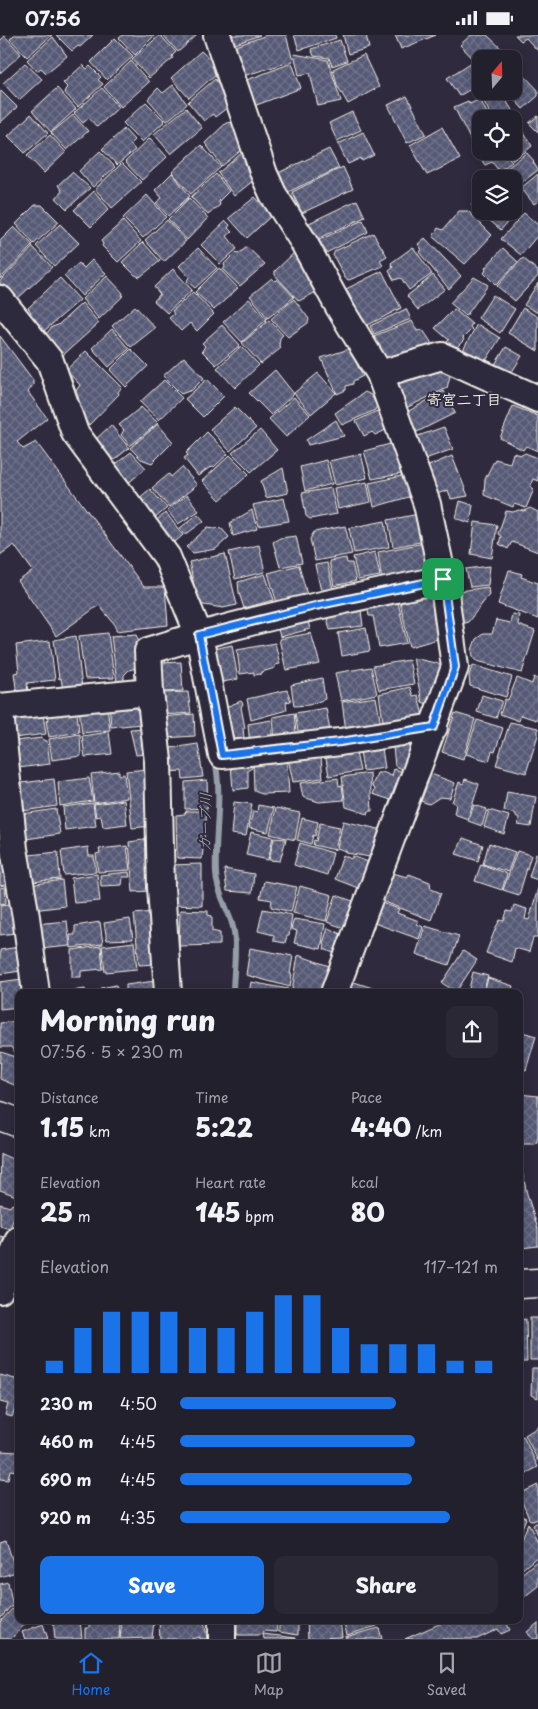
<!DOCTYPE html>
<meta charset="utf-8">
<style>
:root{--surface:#23202e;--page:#2b2836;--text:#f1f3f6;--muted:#a3a3aa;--line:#403e4a;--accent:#1a73e8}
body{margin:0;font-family:"Playpen Sans","Klee One",sans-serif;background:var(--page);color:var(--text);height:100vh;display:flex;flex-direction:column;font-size:19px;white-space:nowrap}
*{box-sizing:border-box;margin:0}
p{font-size:16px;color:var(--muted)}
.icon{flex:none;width:28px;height:28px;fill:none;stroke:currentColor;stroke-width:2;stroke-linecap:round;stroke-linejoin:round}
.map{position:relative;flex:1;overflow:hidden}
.panel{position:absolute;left:15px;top:954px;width:508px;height:635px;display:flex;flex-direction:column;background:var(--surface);border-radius:10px;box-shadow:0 2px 12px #0003,0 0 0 1px var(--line)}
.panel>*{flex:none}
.needle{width:32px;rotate:19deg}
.controls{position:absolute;left:472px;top:15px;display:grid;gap:10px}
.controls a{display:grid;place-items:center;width:50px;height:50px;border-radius:10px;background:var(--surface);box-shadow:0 2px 12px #0003,0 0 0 1px var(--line);font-size:25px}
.pin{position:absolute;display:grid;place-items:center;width:42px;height:42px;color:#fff;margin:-21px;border-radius:10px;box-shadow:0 2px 8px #0006}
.round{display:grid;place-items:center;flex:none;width:52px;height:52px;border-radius:10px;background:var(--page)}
.overview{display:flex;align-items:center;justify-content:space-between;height:85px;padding:0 25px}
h1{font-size:28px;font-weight:800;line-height:38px}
.metrics{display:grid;grid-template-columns:repeat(3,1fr);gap:8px;height:85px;padding:5px 25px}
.metrics div{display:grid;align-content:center}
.metrics b{font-size:25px;font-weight:800}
.metrics small{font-size:14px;font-weight:400}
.metrics p{font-size:14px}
.chart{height:140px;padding:10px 25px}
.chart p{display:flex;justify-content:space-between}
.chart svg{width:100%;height:90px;margin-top:5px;stroke:var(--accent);stroke-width:6}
.cta{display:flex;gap:10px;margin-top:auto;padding:10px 25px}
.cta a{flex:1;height:58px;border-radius:10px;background:var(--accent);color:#fff;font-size:20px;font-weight:800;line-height:58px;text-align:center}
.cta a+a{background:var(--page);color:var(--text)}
ul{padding:0 25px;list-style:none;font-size:16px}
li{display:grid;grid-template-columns:80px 60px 1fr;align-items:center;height:38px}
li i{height:12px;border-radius:6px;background:var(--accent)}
.status{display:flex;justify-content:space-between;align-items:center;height:35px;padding:0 25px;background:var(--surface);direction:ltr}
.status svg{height:14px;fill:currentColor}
.tab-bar{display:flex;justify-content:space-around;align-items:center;height:70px;border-top:1px solid var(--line);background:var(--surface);font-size:14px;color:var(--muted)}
.tab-bar a{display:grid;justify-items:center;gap:2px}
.tab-bar .current{color:var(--accent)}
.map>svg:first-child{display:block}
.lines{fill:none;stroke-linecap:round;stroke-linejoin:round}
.stream{stroke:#959ea8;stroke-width:6}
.building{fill:url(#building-cross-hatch);stroke:#f4f1e8}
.minor-casing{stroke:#f4f1e8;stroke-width:30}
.major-casing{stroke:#f4f1e8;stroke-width:31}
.minor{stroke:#2f2a3d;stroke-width:26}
.major{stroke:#2f2a3d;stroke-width:28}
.route-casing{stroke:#fff;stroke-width:10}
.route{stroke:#1a73e8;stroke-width:6}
.labels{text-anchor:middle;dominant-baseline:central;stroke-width:4;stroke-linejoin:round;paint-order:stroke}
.neighbourhood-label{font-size:15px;font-weight:bold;fill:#f4f1e8;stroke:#2f2a3d}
.water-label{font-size:15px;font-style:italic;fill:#adb3b8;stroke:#2f2a3d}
</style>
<div class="status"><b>07:56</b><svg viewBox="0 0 49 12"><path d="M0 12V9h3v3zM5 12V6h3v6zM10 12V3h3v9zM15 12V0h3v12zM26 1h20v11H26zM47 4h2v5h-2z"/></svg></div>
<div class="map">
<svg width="538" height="1604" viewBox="0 0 538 1604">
<defs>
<pattern id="building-cross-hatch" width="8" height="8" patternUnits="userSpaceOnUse" patternTransform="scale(1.25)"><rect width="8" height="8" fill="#575a76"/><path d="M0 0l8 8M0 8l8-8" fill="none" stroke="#70728a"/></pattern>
</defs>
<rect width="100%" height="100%" fill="#2f2a3d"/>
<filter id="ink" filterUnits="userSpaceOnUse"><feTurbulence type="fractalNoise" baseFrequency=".02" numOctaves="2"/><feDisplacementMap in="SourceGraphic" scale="10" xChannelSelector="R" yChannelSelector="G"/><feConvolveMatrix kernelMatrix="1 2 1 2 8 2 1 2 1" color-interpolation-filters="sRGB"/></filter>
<g filter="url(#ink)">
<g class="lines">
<path class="stream" d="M215 725C223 763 214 801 216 839 217 860 231 877 234 897 237 915 233 939 233 958"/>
</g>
<path class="building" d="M14 0H52L27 22 10 4Z
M56 0H93L80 12 78 11 72 16Z
M123 0H155L135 20 119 3Z
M160 0 176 17 172 21 173 23 149 43 132 24Z
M163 0H197L178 17Z
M229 0H260L233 10Z
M267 0H286L293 26 243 41 233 12Z
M294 0H335L336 3 299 15Z
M343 0H366L369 13 348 19Z
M395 0H436L401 14Z
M471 0H487L505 17 501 21 503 24H481V32L460 10Z
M515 0H538V16L526 3 521 6Z
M5 1 21 19 0 38V6Z
M53 2 67 21 46 38 41 33 37 36 27 25Z
M115 3 133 21 107 45 91 27Z
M340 5 347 26 332 31 329 23 314 21 311 14Z
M201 16 213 27 216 39 189 63 171 43Z
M294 19 328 25 341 66 318 71 310 38 299 40Z
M364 20 379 52 348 69 337 50 333 34Z
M131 26 149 47 121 72 104 52Z
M472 27 481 36V53L478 55 476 51 459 61 447 43Z
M25 28 42 44 19 65 3 48Z
M292 28 301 53 254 71 244 46Z
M83 30 87 34 90 31 101 42 98 45 103 49 78 72 64 57 67 52 63 48Z
M514 34 519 38 521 37 538 55V61L523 74 507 56H514Z
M215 44 223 55 221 57 228 72 215 82 213 79 204 86 188 67Z
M173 50 187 69 167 86 148 64 158 53 163 58Z
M57 53 76 74 51 97 32 76Z
M102 53 119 72 97 92 89 83 83 88 74 78Z
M0 55 17 72 0 88Z
M481 56H500L512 75 511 76 515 81 510 84H493L479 57Z
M407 61 426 99 407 108 388 70Z
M480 64 490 84H481V101L471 106 454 72 468 66 470 69Z
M146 67 165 86 142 107 123 88Z
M186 73 202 93 171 119 154 99Z
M352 77 361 95 337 106 329 88Z
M31 79 48 98 25 118 8 101Z
M73 80 88 96 67 115 51 98Z
M538 81V97L529 88Z
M234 87 243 114 222 131 205 108 226 88Z
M514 87 517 91 519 90 532 111 525 117 513 125 507 116H514Z
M442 92 460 124 427 140 410 110Z
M124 94 134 105 130 109 135 115 117 130 102 114Z
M363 97 374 120 362 126 361 123 348 129 338 109Z
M50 100 66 117 44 138 27 120Z
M150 103 167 122 142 145 125 127Z
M481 103V116H505L512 127 499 136 492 127 485 130 471 110Z
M201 110 221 132 191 159 172 137Z
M329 114 339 133 288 157 278 138Z
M100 116 115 132 93 152 79 136Z
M243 117 254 145 234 161 218 138Z
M527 118 534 126 533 127 538 135 516 152 514 150V144H509L503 136Z
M122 128 141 147 112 173 95 154Z
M343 132 353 154 302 178 292 157Z
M72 137 90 153 67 174 56 163 62 156 58 150Z
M172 138 190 161 168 181 156 168 162 163 155 155Z
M216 139 229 156 219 166 220 170 208 180 191 162Z
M538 139V166L534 169 521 153Z
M94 156 109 174 91 192 74 175Z
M481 159V176H514V170L518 174 501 195 471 170Z
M147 160 166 182 143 203 123 183Z
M255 162 272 180 247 203 229 183Z
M189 163 208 183 187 205 168 184Z
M357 165 365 182 317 204 309 188Z
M35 170H42L59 187 34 209 16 189Z
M459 176H468L492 200 465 229 433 202 438 193 443 195Z
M524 178 538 190V200L521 220 501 204Z
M167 185 186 206 164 227 145 205Z
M363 185 368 197 326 218 319 205Z
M123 186 141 206 118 227 102 211 103 209 101 206Z
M226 186 230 190 228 193 232 197 227 201 237 214 220 229 201 210Z
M60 189 79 208 54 231 36 211Z
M14 192 33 210 0 244V206Z
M373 198 387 221 380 225 383 231 349 245 345 243 333 220 335 216Z
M425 203 461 241 449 254 419 217 422 215 418 209Z
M143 207 160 226 140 242 135 240 122 227Z
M33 212 52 232 16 265 0 249V246Z
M247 212 265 229 240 251 223 235 225 232 224 229 235 218 238 219Z
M413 212 432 239 409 255 401 243 394 245 389 236 393 233 391 228Z
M198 213 217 233 195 253 187 246 189 242 179 231Z
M503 213 518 227 496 250 484 238 486 235 485 233Z
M295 217 320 255 299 266 275 240V236Z
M523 223 538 236V241L515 266 497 251Z
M92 225 106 238 82 261 64 241 79 228 84 233Z
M219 233 238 253 214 275 195 257Z
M173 234 192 255 167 278 154 266 160 259 154 252Z
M382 236 401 273 366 291 346 254Z
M433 240 445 254 418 275 407 261Z
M107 241 123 258 122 262 99 284 82 264Z
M474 242 488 250 466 281 450 268Z
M60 243 80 265 44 296 29 281 31 277 28 273Z
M272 243 275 246 277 244 294 262 268 283 250 261Z
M538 248V278L524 270Z
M193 257 214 279 197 296 190 288 181 296 169 283 174 279 172 276Z
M493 260 515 274 500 298 478 283Z
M249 264 267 284 242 307 223 287Z
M294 264 309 284 308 288 288 302 271 284Z
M82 268 99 288 62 321 45 300 52 292 58 290Z
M135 271 155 293 131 312 112 291Z
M523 273 538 282V316L508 298Z
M406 274 411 284 374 299 370 291Z
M454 274 472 289 470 292 472 294 463 303 464 305 454 315 446 308 449 305 435 293Z
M269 285 283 300 280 303 279 310 281 313 261 329 242 308Z
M412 286 417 296 423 295 431 307 430 315 384 331 371 302Z
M477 289 500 303 484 329 462 317Z
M222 290 240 310 216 330 202 316 205 311 202 308Z
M112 294 129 314 109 332 92 313Z
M0 301 33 345V350L28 357 47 383 17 407 23 414 36 407 144 552H165L168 590 116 596V591L99 570 56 601 18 546 33 536 14 510 0 520Z
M241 311 259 330 235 353 217 333Z
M506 312 522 321 508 343 492 334Z
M131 314 148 331 126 352 110 335Z
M349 314 363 341 353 346V349L346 351V355L337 359 321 323Z
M86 316 122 352 118 357 119 359 89 390 84 388 71 363 80 350 66 335Z
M184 322 204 343 192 355 181 359 163 341Z
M427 333 451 337 447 353 404 374 392 347Z
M275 335 294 359 271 380 249 358Z
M318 338 336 358 311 379 294 358Z
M207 344 224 361 203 382 185 364Z
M164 345 182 363 159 385 140 367Z
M444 356 455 378 417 397 407 377Z
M365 357 371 360 377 371 375 375 342 390 335 378Z
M294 362 310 380 286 402 269 384Z
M513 371 538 381V416L526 411 523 415 500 403Z
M141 372 158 388 130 411 121 400 124 395 119 390Z
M235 372 256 393 230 416 210 394Z
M377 376 388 394 375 400 372 397 364 401 356 386Z
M336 385 344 401 308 410 306 405Z
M158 389 173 407 152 428 141 424 130 413Z
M111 390 129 413 109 429 95 405Z
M444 392 453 414 425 424 415 402Z
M260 395 277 415 251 437 232 418Z
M207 397 228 419 214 432 209 433 198 441 184 423 188 420 186 418Z
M390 409 395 413 401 439 372 444 364 416Z
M131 417 146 433 126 450 112 432Z
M513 418 522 420 525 418 538 423V446L533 444 530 451 534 454 526 473 514 469 513 472 484 460 485 444 495 424 510 428Z
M361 419 367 443 335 450 329 426Z
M230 420 249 439 220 465 202 446Z
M452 421 468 461 451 464 448 455 437 459 426 432Z
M326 425 332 449 305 456 300 432Z
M182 432 197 450 169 472 152 453 169 439 171 442Z
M283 433 288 458 266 463 261 446Z
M406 440 412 461 374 472 369 448Z
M367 447 371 467 338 474 334 453Z
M331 453 337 479 310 484 306 481 302 458Z
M150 454 167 473 154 484 137 465Z
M187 460 199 476 178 489 167 475Z
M284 463 289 486 259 491 253 470Z
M460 466 473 470 470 488 456 483Z
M530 473 538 477V517L512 507 508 514 499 509 501 501 498 499 506 476 513 477 519 475 524 476Z
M252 475 257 494 233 501 230 488Z
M166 478 183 500 175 507 174 511 154 487Z
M198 479 204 486 185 500 180 493Z
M419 479 425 506 393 512 388 485Z
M385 486 389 512 354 518 349 493Z
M475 487 497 490 492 523 471 519Z
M345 491 352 519 315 526 310 504 314 497Z
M208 492 222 494 229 502 216 514 193 518 186 512Z
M296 501 302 528 280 532 273 507 280 503Z
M424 508 429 538 382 547 378 517Z
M259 510 265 537 235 544 229 517Z
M375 517 380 541 358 545 353 522Z
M225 519 237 570 223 573 198 569 189 527Z
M346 523 347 528H352L356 546 334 551 329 526Z
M327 528 333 554 321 556 315 530Z
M299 530 307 560 277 568 268 538Z
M490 531 488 550 470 552 466 534Z
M509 535 522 539 521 542 538 548V584L498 569Z
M265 539 274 565 244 573 239 558 238 547Z
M432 550 441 603 410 612 398 558Z
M488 552 489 560 468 587 461 589 456 564 461 562 460 556Z
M396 558 407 608 379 613 373 581H369L366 564Z
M360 567 363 591 330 595 325 574Z
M306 578 310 594 280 602 278 594H274Z
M512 579 519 580 518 590 535 596 522 638 477 626 473 621 472 615 476 604 483 599H492L496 585 510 588Z
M366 593 370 616 342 621 338 598Z
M108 598 114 643 85 644 79 601Z
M311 598 320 629 286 635 279 604Z
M137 599 140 613V632L129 635 124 640V648L117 647 111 601Z
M76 601 82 653 63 656 61 643 59 644 54 605Z
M50 606 55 645 27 648 28 658 17 660 14 638 19 637 16 610Z
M275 608 280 629 275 630V633L262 637 261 639 254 640V637L240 639 237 615Z
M232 610 238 644 218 648 213 614Z
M413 623 444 630 432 671 422 667Z
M409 625 414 649 379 655 373 631Z
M181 627 183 656 162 657 160 628Z
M473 630 512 642 506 662 470 651 469 640Z
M371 632 377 659 341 666 335 638Z
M534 642 538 644V680L536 685 521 680 519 686 500 679 505 664 508 665 517 643 532 649Z
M322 643 325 664 309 670 294 671 291 650Z
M410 652 413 661 418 660 423 681 383 687 379 659Z
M287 655 291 666 286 667 287 675 251 685 247 664Z
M188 657 191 678 163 680 160 658Z
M482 660 502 666 496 683 477 677Z
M376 662 381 690 346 696 342 667Z
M109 666H140L142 689 111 692Z
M241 666 243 669 241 672 245 693H243L244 703 230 706 223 673Z
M76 668 79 697 49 702 46 686 49 685 47 672Z
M107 671 110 695 82 698 79 674Z
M42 673 46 699 14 703 16 677Z
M326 673 330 696 299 702 295 678Z
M294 678 297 706 275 708 273 682Z
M455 678 475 684 463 724 442 717Z
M194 679 195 701 164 703 163 682Z
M271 685 273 709 250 712 248 689Z
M477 685 503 693 495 717 492 716 489 726 466 719Z
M510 687 538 693V700L526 738 496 730Z
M148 693 150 719 136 720 130 694Z
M109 697 112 719 85 722 82 701Z
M80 699 81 721 52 725 49 704Z
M420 701 407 736 395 731 392 703Z
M42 703 43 705 47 706 50 729 18 733 15 706Z
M381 707 385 733 363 736 359 709Z
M198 709 203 742 183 744 182 736 167 737 164 714Z
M355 713 360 736 329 741 325 718Z
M303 722 304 725 321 723 323 743 293 747 288 724Z
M251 726 252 733 248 735V753L233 755 231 730Z
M253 726 287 727 289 758 262 759 254 756Z
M149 734 152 791 132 793 126 736Z
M394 734 407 738 397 767 373 759 375 754 372 751 377 738H381L382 737 392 741Z
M119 736V740L124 739 127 763 94 768 91 739Z
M370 738 372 776H369L368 779 346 772 342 742Z
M431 739 455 748 450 763 440 762 429 769 421 766Z
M89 743 93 766 60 771 58 747Z
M338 743 339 751 342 750 344 765 319 767 303 762 300 748Z
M54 744 57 771 23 776 22 748Z
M465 744 479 749 468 784 454 779 456 769 452 767 459 747 463 749Z
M207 745 208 773 185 774V747Z
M507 757 536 762 531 792 518 790 519 783 516 781V779L504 776Z
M124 765 127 789 103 792 101 781 96 782 94 769Z
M234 767 252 769 246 801 231 799Z
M93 768 96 791 65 795 63 772Z
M258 770 274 773 268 797 249 793 253 776 257 777Z
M474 770 487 774 482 791 468 786Z
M276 773 300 778 295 805 270 799Z
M56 774 60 799 26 804 22 779Z
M489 775 509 781 504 799 484 792Z
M186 776H207L202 824 177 823 176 780 185 779Z
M302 783 318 787 315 801 313 800 311 809 297 805Z
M343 786 383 795 376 823 346 818V816L337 813Z
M320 788 340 792 335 815 313 810 314 805 316 806Z
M251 797 273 802 268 825 246 820Z
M274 803 286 804 280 826 269 825Z
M463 803 483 810 478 826 456 819Z
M150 804V856L133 857 129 807Z
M300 808 333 818 327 840 294 830Z
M489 808 515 817 508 837 483 829Z
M127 811 130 835 98 837 96 819 100 818 99 814Z
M88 812 89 821H94L96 837 64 840 61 816Z
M517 816 531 820 519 860 503 855Z
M58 817 60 844 31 847 29 820Z
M536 819 538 820V845L529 842Z
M343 820 351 824 353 821 373 829 363 855 335 844Z
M9 825V849L0 851V826Z
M202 829V871L172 870 169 830Z
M481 829 507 839 502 855 475 846Z
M224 834 254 839 252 858 227 856Z
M129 837 130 842H123L122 850 101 851 100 840Z
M393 838 407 842 409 839 430 847 431 854 441 858 431 885 382 866Z
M97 839 100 866 74 868 71 843Z
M62 845 65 871 33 875 30 850Z
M264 846 297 852 291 877 271 872 272 865 260 863Z
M300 851 332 860 326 886 293 878Z
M5 852 6 868 0 869V853Z
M538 853V900L537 903H533L529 917 515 913 512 927 486 918 496 892 500 885 504 886 507 876 512 877 514 870 527 874 525 884 529 885Z
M336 860 358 868 344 893 327 887Z
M382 868 399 874 397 878 419 886 417 889 423 892 419 904 374 888Z
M11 869 16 898 0 900V870Z
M263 874 292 880 289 901H287L285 908 274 906V900L258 896Z
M180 875 208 876V880L212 881V896L220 898V910L179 911Z
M153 877 157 929 139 930 134 879Z
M130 884 133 904 107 905 104 888Z
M294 884 325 889 321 914 294 908 297 896 291 894Z
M67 886 70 911 39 914 35 889Z
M100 887 103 909 71 913 70 900H75V891Z
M425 891 459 901 449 930 416 919Z
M328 893 345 901 338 920 324 914 325 910 323 908Z
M134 907 137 934 105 937 102 911Z
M101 911 103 934 81 936V942H72V915Z
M19 912 21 936 0 939V915Z
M250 913 293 921 290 939H292L290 952 246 940Z
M463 916 477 925 456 957 442 948Z
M298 920 332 932 323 958H299L292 955Z
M473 937 488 941 483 958H468Z
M488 943 513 951 511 958H484Z
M22 944 24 958H19V972L0 974V947Z
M155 946 156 958H126V950Z
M351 946 388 958H348Z
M251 947 288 954 287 958H249Z
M116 950 118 958H91L102 956 101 953Z
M85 954 86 958H55Z
M19 986V1019L15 1018 11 1012H0V988Z
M519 996 536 1001 526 1035 519 1033Z
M1 1017 19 1023V1052L0 1044Z
M519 1059 538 1061V1100L537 1107 534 1109H519Z
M1 1119 19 1127V1162L0 1155Z
M519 1126H520L527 1159 538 1194V1211L521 1213 519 1210Z
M0 1169 10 1172 12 1169 19 1172 17 1183 14 1182 10 1194 0 1191Z
M0 1201 8 1203 0 1218Z
M530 1283H538V1325H530Z
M526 1284 527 1327H519V1285Z
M532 1333H538V1363L531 1360Z
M0 1340 19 1345V1362L12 1382 5 1380 8 1369 0 1367Z
M19 1385V1410V1403L16 1402Z
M538 1392V1426L525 1400Z
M523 1401 538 1432 523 1440 521 1437 519 1438V1403Z
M0 1416 19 1417V1441L17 1440V1436L10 1435 8 1445 0 1444Z
M538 1450V1484L533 1486 529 1484 519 1459Z
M519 1480 526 1483 519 1501Z
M538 1487V1501L533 1490Z
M528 1488 538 1508V1521L520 1536 519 1509Z
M6 1505 16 1537 0 1542V1507Z
M538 1525V1551L519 1566V1541Z
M8 1547 13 1572H10L0 1584V1549Z
M12 1574 19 1580V1585H24L27 1587 11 1604H0V1587Z
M53 1585H80L82 1604H55Z
M122 1585 154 1586 152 1603 120 1604Z
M160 1585H204L207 1604H200V1602L191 1604H160L159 1587Z
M237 1585H276L277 1597 264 1596 261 1600H237Z
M279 1585H298V1600L279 1597Z
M307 1585H340L342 1602 308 1604Z
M343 1585H376L377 1591 347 1600Z
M448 1585H505L510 1595 501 1599 498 1594 477 1604H405Z
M89 1586 120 1588 119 1604H85V1593H89Z
M538 1588V1604H532L527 1597Z
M43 1589 48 1604H25L22 1597Z
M379 1593 382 1604H346L345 1602Z
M263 1599 296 1603V1604H264Z"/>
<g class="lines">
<defs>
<path id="minor" d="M217 0 264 139 273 159 303 206 339 272 380 339 427 469 443 544 455 632 334 958
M0 264 50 326 75 398 167 522 199 600 222 720 340 707 434 692
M380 339 442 321 538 364
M0 672 150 657
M0 677 14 814 26 882 36 958
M168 958 161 852 158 726 150 657 148 616C244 585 344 565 443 544
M0 1255 19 1204
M222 1585V1604"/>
<path id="major" d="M0 1081 19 1088
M519 1249 538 1248"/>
</defs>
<use href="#minor" class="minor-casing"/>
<use href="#major" class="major-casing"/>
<use href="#minor" class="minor"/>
<use href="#major" class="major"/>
</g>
</g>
<g class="lines" filter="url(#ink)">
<defs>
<path id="route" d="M443 544 455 632 434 692 340 707 222 720 199 600 315 571Z"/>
</defs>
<use href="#route" class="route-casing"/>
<use href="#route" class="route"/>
</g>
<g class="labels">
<g class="neighbourhood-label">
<text x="464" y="363">寄宮二丁目</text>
</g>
<g class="water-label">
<text transform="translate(204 787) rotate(-89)">ガーブ川</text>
</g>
</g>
</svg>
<div class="controls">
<a><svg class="needle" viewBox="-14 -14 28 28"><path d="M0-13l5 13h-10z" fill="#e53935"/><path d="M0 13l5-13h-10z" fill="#a3a3aa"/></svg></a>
<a><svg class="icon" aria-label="locate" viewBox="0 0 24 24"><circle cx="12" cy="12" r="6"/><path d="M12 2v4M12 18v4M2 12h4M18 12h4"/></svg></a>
<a><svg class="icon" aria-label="layers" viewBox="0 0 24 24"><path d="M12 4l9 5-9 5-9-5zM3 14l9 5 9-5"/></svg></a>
</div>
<div class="pin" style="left:443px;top:544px;background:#1e9e55"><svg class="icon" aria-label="arrive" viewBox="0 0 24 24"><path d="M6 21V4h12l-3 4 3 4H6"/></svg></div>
<section class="panel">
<div class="overview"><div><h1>Morning run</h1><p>07:56 · 5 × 230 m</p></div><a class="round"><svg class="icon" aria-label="share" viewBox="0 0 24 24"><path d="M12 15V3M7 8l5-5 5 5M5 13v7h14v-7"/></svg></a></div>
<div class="metrics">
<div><p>Distance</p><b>1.15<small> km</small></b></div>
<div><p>Time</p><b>5:22</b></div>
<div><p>Pace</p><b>4:40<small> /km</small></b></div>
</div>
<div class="metrics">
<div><p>Elevation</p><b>25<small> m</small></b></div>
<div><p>Heart rate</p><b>145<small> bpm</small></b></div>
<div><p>kcal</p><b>80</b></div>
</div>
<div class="chart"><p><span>Elevation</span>117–121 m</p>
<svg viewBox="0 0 160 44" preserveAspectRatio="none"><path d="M5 44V38M15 44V22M25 44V14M35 44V14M45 44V14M55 44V22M65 44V22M75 44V14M85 44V6M95 44V6M105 44V22M115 44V30M125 44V30M135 44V30M145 44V38M155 44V38"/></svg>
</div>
<ul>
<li><b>230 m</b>4:50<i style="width:68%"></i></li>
<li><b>460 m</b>4:45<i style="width:74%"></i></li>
<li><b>690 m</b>4:45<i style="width:73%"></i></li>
<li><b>920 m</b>4:35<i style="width:85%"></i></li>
</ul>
<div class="cta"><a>Save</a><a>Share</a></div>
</section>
</div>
<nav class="tab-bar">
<a class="current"><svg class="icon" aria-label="home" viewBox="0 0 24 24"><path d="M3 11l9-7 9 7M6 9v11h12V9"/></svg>Home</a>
<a><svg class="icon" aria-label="map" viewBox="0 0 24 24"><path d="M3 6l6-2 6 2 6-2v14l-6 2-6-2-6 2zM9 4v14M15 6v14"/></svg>Map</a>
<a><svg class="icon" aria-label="saved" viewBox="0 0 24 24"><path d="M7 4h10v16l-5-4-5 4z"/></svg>Saved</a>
</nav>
